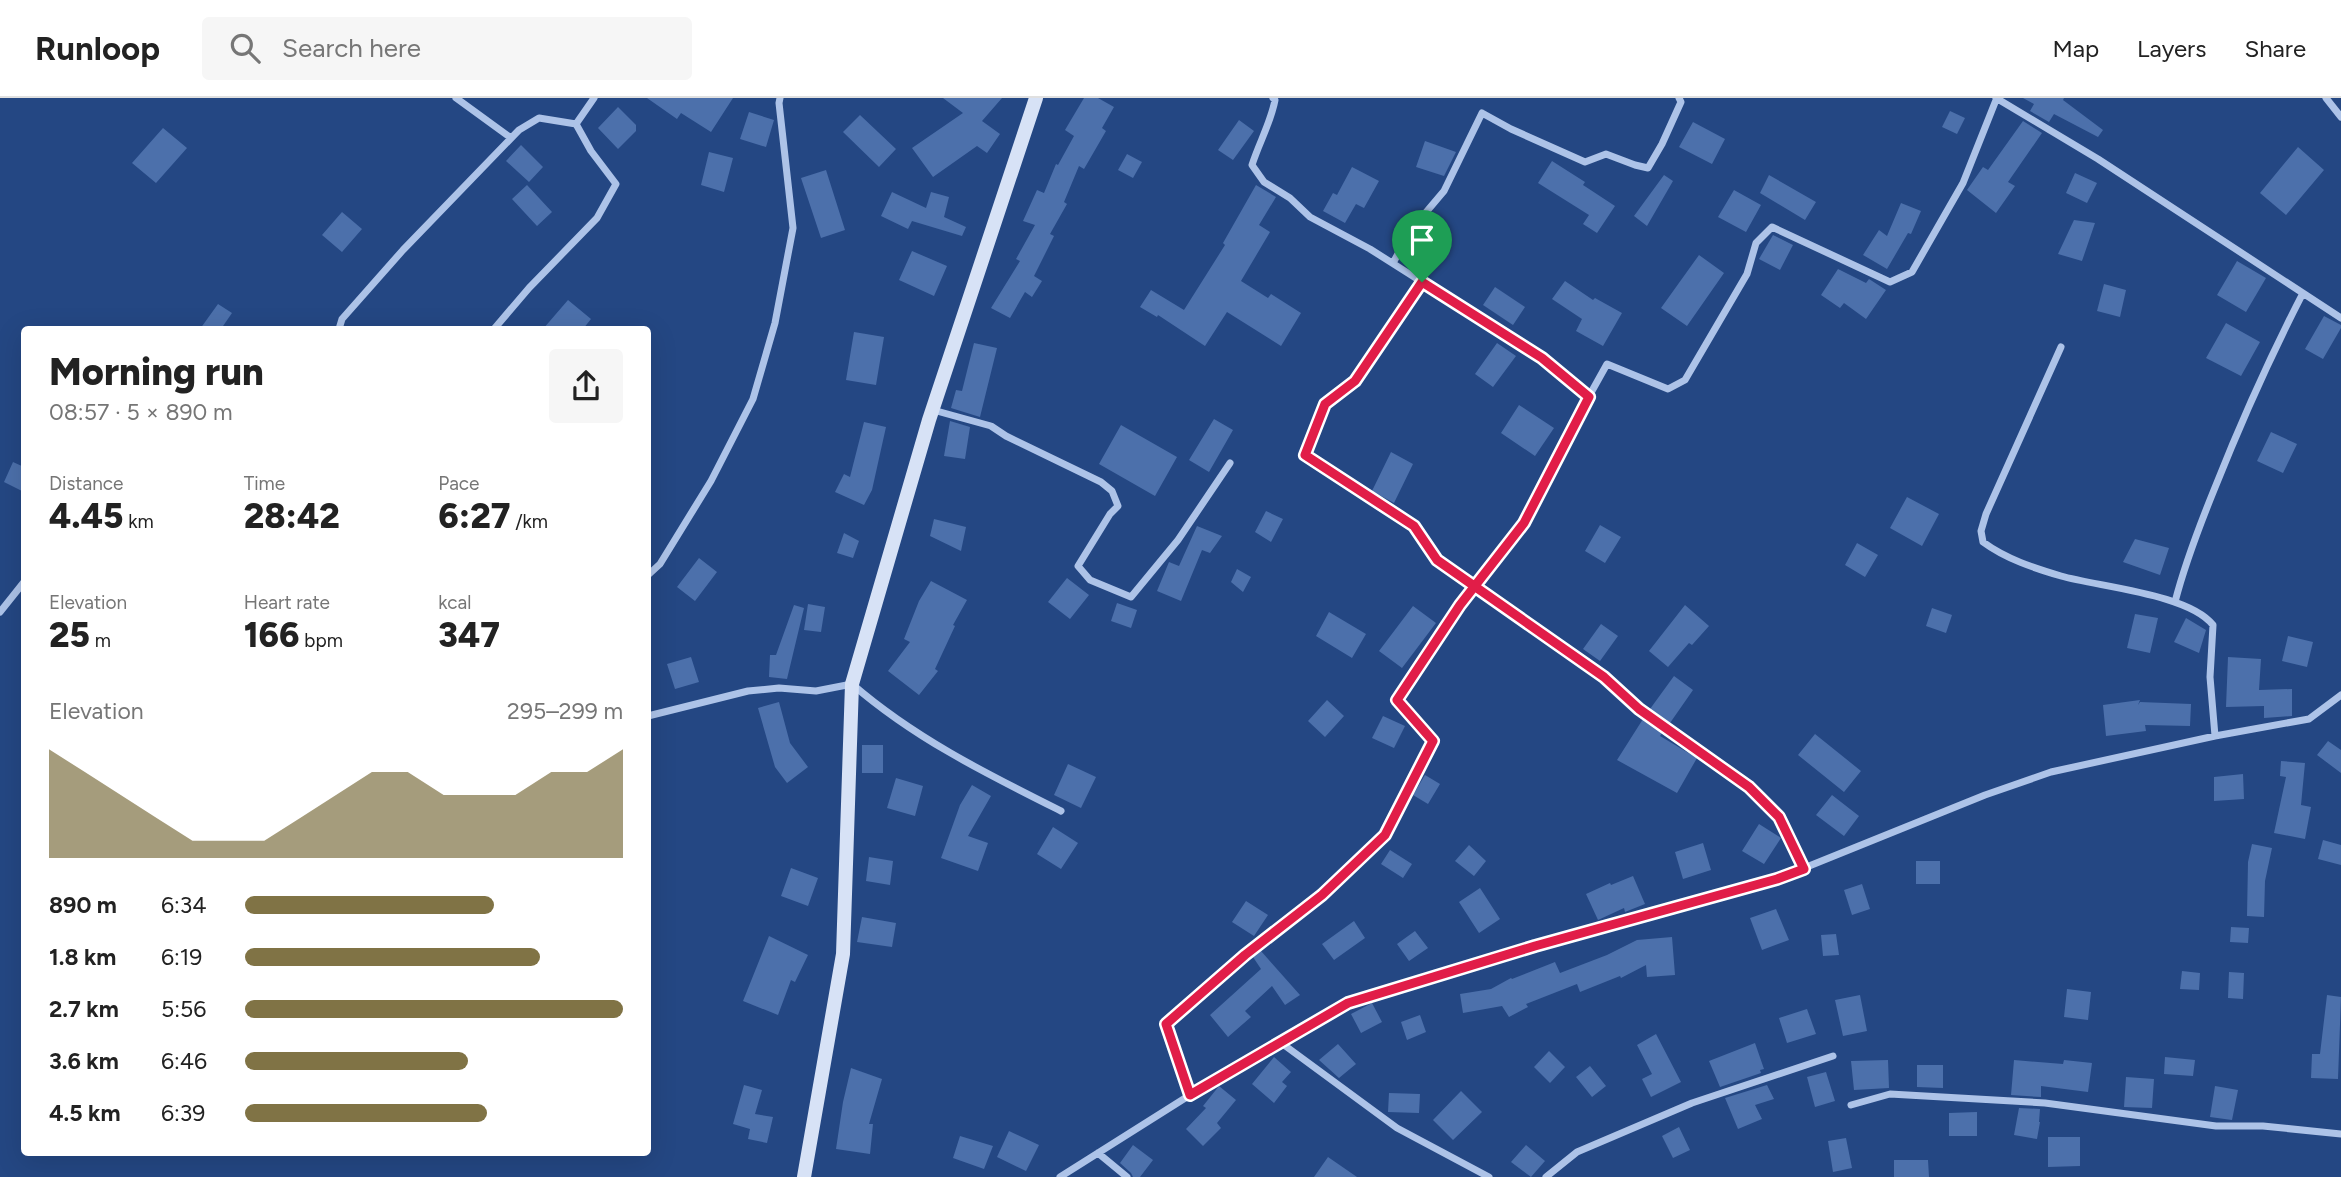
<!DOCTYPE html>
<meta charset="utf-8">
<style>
:root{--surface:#fff;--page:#f6f6f6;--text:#222;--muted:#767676;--line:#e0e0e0;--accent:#807345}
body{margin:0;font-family:Figtree,sans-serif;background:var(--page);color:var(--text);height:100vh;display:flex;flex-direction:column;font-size:26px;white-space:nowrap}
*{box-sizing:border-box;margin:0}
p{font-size:23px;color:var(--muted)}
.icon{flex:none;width:38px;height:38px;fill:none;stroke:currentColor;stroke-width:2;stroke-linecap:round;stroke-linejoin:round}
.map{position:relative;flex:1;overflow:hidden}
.drawer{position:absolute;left:21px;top:228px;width:630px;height:830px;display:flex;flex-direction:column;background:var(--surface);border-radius:7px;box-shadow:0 7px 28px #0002}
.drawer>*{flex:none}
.pin{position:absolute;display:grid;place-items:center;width:60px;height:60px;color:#fff;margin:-72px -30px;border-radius:50% 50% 50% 0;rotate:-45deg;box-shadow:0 0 7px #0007}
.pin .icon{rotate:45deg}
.round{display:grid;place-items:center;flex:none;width:74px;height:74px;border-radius:7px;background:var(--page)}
.summary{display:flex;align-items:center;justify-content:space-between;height:119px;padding:0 28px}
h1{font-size:38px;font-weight:800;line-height:52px}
.figures{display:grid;grid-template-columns:repeat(3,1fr);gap:10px;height:119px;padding:7px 28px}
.figures div{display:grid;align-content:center}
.figures b{font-size:35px;font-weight:800}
.figures small{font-size:19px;font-weight:400}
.figures p{font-size:19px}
.chart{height:196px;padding:14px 28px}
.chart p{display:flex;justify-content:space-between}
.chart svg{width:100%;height:126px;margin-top:7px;fill:var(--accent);opacity:.7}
ul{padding:0 28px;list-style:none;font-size:23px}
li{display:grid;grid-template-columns:112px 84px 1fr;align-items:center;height:52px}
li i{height:18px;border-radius:9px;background:var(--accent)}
header{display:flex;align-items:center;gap:42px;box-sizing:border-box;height:98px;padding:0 35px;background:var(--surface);border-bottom:2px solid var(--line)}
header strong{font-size:33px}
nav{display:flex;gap:38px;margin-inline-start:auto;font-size:24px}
.search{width:490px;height:63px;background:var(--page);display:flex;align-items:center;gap:18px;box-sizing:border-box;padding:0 24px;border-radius:7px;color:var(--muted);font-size:26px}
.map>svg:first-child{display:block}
.building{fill:#4c70ab}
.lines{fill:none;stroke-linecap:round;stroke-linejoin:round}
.street{stroke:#adc3e8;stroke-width:7}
.secondary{stroke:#d7e2f6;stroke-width:14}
.route-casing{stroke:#fff;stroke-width:14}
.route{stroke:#e11d48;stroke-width:9}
</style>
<header>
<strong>Runloop</strong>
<div class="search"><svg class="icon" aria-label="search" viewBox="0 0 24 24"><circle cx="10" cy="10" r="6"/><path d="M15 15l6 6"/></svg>Search here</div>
<nav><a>Map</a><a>Layers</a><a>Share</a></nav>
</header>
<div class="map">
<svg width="2341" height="1079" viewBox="0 0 2341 1079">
<rect width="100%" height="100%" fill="#244783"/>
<path class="building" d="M647 0H733L711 34 681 15 677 21Z
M943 0H1002L982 23 1000 36 987 55 977 48 933 79 912 50 963 15Z
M1084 0H1098L1114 9 1102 30 1106 33 1084 71 1079 68 1064 104 1067 106 1050 136 1054 138 1034 178 1042 183 1032 199 1025 194 1010 220 991 210 1020 163 1016 161 1035 127 1023 123 1037 92 1044 95 1056 66 1058 67 1074 38 1065 32Z
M2023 0H2064L2063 2 2103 32 2098 39 2054 16 2049 24 2030 13 2034 6Z
M618 9 636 27V33L618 51 598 30Z
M1950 13 1965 20 1957 36 1942 29Z
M749 14 774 22 766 49 740 41Z
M860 17 896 51 879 69 843 34Z
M1239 22 1254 33 1233 62 1218 52Z
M2023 23 2042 35 2008 84 2015 88 1996 115 1967 92 1983 69 1988 72Z
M1693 24 1725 41 1712 66 1679 49Z
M163 30 187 50 156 85 132 65Z
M1425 43 1456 54 1444 78 1416 69Z
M521 47 543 69 529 84 506 63Z
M2298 49 2324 72 2286 117 2260 95Z
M709 54 733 60 724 94 701 87Z
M1127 56 1142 64 1133 80 1118 72Z
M1552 63 1585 84 1583 87 1615 108 1597 135 1583 126 1589 117 1538 85Z
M1352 69 1379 83 1364 110 1356 106 1345 125 1323 113 1333 95 1337 97Z
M826 72 845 132 821 140 801 80Z
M2075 75 2097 85 2087 105 2066 95Z
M1664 77 1673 83 1647 128 1634 118Z
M1769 77 1816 104 1805 122 1760 95Z
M527 87 552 114 537 128 512 101Z
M1256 87 1276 99 1259 127 1270 134 1241 183 1268 200 1271 196 1301 215 1281 248 1227 214 1205 248 1158 217 1157 219 1140 209 1151 192 1184 212 1225 147 1223 145Z
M1734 92 1761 107 1746 134 1718 119Z
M892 94 926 110 931 94 949 99 944 119 966 129 962 138 912 123 908 131 881 118Z
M1901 105 1921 113 1911 136 1908 135 1887 171 1863 157 1879 132 1887 138Z
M342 114 362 131 342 154 322 137Z
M2074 122 2095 125 2082 163 2058 156Z
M1430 127 1445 136 1424 170 1409 161Z
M1773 137 1793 147 1780 172 1759 161Z
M912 153 947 168 934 198 899 182Z
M1699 157 1724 175 1687 228 1661 210Z
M2237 163 2266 180 2246 214 2217 197Z
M1838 171 1866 185 1869 181 1886 192 1866 221 1844 205 1840 210 1821 197Z
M1565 183 1593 202 1595 200 1622 215 1603 248 1576 233 1582 221 1552 201Z
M2104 186 2126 192 2120 219 2097 213Z
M1495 189 1525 209 1513 227 1483 207Z
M568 202 591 221 583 231H543Z
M218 206 232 215 221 231H200Z
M2324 218 2341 227V230L2323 261 2305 251Z
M2226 225 2260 244 2241 278 2206 260Z
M854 234 884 239 876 287 846 282Z
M974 245 997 250 980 319 951 310 956 292 962 293Z
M1497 245 1516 258 1493 289 1475 276Z
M1519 307 1554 330 1535 358 1501 335Z
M1214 321 1233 332 1209 374 1189 362Z
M950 323 970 329 965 361 944 358Z
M864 324 886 329 872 392 864 407 835 394 844 376 850 379Z
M1121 327 1177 359 1155 398 1099 366Z
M2271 334 2297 346 2283 375 2257 363Z
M1391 354 1413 366 1394 405 1372 393Z
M13 364 24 369V394L4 384Z
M1907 399 1939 416 1922 448 1890 430Z
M1266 413 1283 421 1271 444 1255 434Z
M934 421 966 429 961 453 930 438Z
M1600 427 1621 439 1605 465 1585 453Z
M1197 428 1222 438 1210 455 1202 452 1181 503 1157 493 1169 464 1179 468Z
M844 435 859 443 853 460 837 455Z
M2135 441 2169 450 2160 477 2123 464Z
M1857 445 1878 457 1865 479 1845 467Z
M699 460 717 474 695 503 677 489Z
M1237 471 1251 479 1243 494 1231 484Z
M1067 480 1089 497 1070 521 1048 504Z
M931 483 967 502 953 527 955 528 935 571 938 573 919 597 888 573 910 544 904 541 919 503Z
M1117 505 1137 512 1131 530 1111 523Z
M808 506 825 509 821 534 804 532Z
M794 507 804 510 787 581 769 579 770 557H776Z
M1685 507 1709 528 1692 547 1689 545 1668 569 1649 553Z
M1413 508 1436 525 1402 570 1379 553Z
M1932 510 1952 517 1946 535 1926 528Z
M1329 514 1366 536 1352 560 1316 538Z
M2135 516 2158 520 2150 555 2127 550Z
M2186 520 2206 532 2199 555 2174 544Z
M1601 526 1618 538 1600 563 1583 551Z
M2288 538 2313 544 2307 569 2282 563Z
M691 559 699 584 675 591 667 566Z
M2228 559 2261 561 2259 592 2292 591V618L2264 620V608L2226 609Z
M1674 578 1693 592 1670 625 1650 611Z
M1327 602 1344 618 1325 639 1308 623Z
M2140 602 2138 607 2140 604 2191 606 2190 628 2145 627 2146 633 2106 638 2103 607Z
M779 604 790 645 808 669 787 685 775 669 758 610Z
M1383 618 1405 628 1394 650 1372 640Z
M1643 621 1662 635 1660 638 1697 660 1677 695 1617 662Z
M1815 636 1861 673 1844 694 1798 657Z
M2328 643 2341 652V675L2317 657Z
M862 647H883V675H862Z
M2281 663 2305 665 2301 707 2311 709 2305 741 2274 735 2286 679 2280 678Z
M1068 666 1096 679 1081 710 1054 697Z
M2243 676 2244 701 2214 703V679Z
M1425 677 1440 686 1428 706 1413 697Z
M896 680 923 688 915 718 887 710Z
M972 687 991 698 968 738 988 745 978 773 941 760 960 707Z
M1832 697 1859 718 1844 738 1816 717Z
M1759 726 1781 740 1764 766 1742 753Z
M1053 729 1078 745 1061 771 1037 756Z
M2323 742 2341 747V767L2318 761Z
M1703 745 1711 772 1683 781 1675 754Z
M2252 746 2272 750 2265 783 2264 819 2247 818 2248 764Z
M1469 747 1486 763 1474 778 1455 763Z
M1390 752 1412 766 1403 780 1381 766Z
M869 759 893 763 890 787 866 783Z
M1916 763H1940V786H1916Z
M791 770 818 780 808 808 781 798Z
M1633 778 1645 806 1625 814 1624 810 1598 822 1586 796 1610 785 1611 787Z
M1862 786 1870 811 1852 817 1844 792Z
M1480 790 1500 821 1479 835 1459 804Z
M1246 803 1268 817 1254 838 1232 824Z
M1776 811 1789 842 1762 852 1750 820Z
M862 819 896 825 892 849 857 844Z
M1354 823 1365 840 1334 862 1322 846Z
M2231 829 2249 830 2248 845 2230 844Z
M1415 833 1428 850 1409 863 1397 846Z
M1836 836 1839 857 1823 858 1821 837Z
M769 838 808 857 795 884 791 882 778 917 743 903Z
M1672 839 1675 877 1647 879 1646 867 1621 880 1620 878 1580 894 1577 886 1526 906 1528 909 1509 919 1502 908 1463 915 1460 896 1491 891 1511 880 1512 881 1555 864 1560 875 1607 857 1637 842Z
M1261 853 1300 897 1285 907 1272 888 1245 913 1251 919 1228 939 1210 917 1261 871 1253 859Z
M2182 873 2200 875 2199 892 2180 891Z
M2229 874 2244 875 2243 901 2228 900Z
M2067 891 2091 894 2088 922 2064 919Z
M1860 897 1867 933 1843 938 1835 902Z
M2327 897 2341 899 2338 981 2311 980 2312 956H2320Z
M1372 905 1382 924 1361 935 1351 916Z
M1807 911 1816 936 1787 945 1779 920Z
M1420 917 1426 934 1407 942 1401 924Z
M1656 936 1681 984 1651 999 1642 981 1652 976 1637 947Z
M1755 945 1764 971 1760 972 1761 975 1720 989 1709 963Z
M1338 946 1356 966 1339 980 1319 962Z
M1549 953 1565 969 1550 985 1534 969Z
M1274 959 1291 974 1282 984 1287 988 1274 1005 1252 986Z
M2165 959 2195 962 2193 978 2164 976Z
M1888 962 1889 990 1854 992 1851 963Z
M2014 962 2063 966 2064 962 2092 965 2088 994 2041 988V999L2011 997Z
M1917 967H1943V990L1917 989Z
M1590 968 1606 988 1592 999 1576 979Z
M851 970 882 981 869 1026H873L870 1056 836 1051 843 1004Z
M1826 974 1835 1003 1815 1009 1807 979Z
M2126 979 2154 981 2152 1010 2124 1009Z
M744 987 762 992 755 1016 773 1019 767 1045 748 1041 750 1031 733 1026Z
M1767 987 1774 1001 1755 1007 1762 1021 1738 1031 1725 1000Z
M1219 988 1236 1002 1217 1025 1221 1030 1203 1048 1186 1031 1206 1010 1203 1008Z
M2215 988 2238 992 2232 1022 2210 1019Z
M1461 993 1482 1014 1453 1042 1433 1022Z
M1389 995 1420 996 1419 1015 1388 1014Z
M2019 1010 2040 1011 2039 1024H2040L2037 1041 2014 1037Z
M1977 1014V1038H1949V1015Z
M1679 1029 1690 1052 1673 1060 1662 1038Z
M1009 1033 1039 1047 1026 1073 997 1059Z
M960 1038 993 1048 984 1071 953 1060Z
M2048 1039H2080V1068L2048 1069Z
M1846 1040 1852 1070 1833 1074 1828 1043Z
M1133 1047 1153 1062 1140 1079H1133L1131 1075 1120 1065Z
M1526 1047 1545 1063 1531 1079 1511 1064Z
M1328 1059 1357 1079H1314Z
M1894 1062H1928L1929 1079H1894Z"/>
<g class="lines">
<path class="street" d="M456 0 511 40
M1273 0 1275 2C1271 24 1259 45 1252 67L1264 84 1290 100 1310 119 1370 151 1542 260 1589 299
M1996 0 2098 61 2341 220
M2326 0 2341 19
M1393 165 1411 132 1444 93 1482 15 1511 31 1585 64 1606 56 1635 67 1648 70 1662 46 1681 4 1679 0
M1422 184 1355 283 1325 306 1305 357 1414 428 1437 462 1604 579 1639 611 1749 689 1779 719 1804 771
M339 231 342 221 403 152 519 32 539 20 576 26 594 0
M494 231 529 190 597 120 616 86 591 53 576 26
M2061 249 1986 416 1981 433 1983 444C2006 461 2034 470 2061 478 2100 489 2189 496 2213 527L2210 579 2215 638
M933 312 991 328 1006 338 1101 384 1112 393 1118 408 1110 416 1078 468 1090 482 1131 499 1178 442 1230 365
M648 477 660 466 711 383 753 301 775 225 793 130 779 5 780 0
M2175 504C2185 465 2199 429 2214 392 2241 324 2270 259 2303 195
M0 514 24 484
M648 618 748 593 779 590 816 593 852 586C914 640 987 676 1061 713
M1280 944 1397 1030 1489 1079
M1190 997 1166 926 1246 857 1322 798 1385 737 1433 643 1397 602 1459 507 1524 425 1573 327 1607 266 1668 291 1685 282 1747 176 1756 145 1772 129 1890 184 1912 174 1963 85 1996 2
M1851 1007 1890 996 2045 1005 2216 1028H2263L2341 1036
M1098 1055 1127 1079
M1060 1079 1190 997 1347 905 1535 848 1777 781 1985 697 2051 674 2215 638 2309 621 2341 597
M1546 1079 1577 1054 1692 1005 1833 958"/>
<path class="secondary" d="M804 1079 843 856 852 586 929 322 1036 0"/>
</g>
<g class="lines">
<defs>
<path id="route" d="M1422 184 1542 260 1589 299 1524 425 1460 507 1397 602 1433 643 1385 737 1322 797 1245 857 1166 926 1190 997 1348 905 1535 848 1777 781 1804 771 1779 719 1749 689 1639 611 1604 579 1437 462 1414 428 1305 357 1325 306 1355 283 1422 184"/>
</defs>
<use href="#route" class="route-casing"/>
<use href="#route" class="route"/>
</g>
</svg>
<div class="pin" style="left:1422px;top:184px;background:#1e9e55"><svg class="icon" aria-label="arrive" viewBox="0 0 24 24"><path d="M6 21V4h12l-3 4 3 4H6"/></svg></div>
<section class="drawer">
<div class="summary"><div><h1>Morning run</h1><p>08:57 · 5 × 890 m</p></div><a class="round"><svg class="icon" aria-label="share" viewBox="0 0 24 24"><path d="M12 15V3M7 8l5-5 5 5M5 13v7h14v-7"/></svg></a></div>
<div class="figures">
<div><p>Distance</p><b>4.45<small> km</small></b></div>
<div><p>Time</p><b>28:42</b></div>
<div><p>Pace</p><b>6:27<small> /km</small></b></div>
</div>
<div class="figures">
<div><p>Elevation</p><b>25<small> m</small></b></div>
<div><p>Heart rate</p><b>166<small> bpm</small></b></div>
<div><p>kcal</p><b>347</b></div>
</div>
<div class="chart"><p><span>Elevation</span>295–299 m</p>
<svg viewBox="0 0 160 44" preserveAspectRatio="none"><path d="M0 44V6L10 14L20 22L30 30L40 38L50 38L60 38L70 30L80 22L90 14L100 14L110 22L120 22L130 22L140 14L150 14L160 6V44z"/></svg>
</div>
<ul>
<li><b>890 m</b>6:34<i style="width:66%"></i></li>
<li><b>1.8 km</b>6:19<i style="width:78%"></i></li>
<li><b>2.7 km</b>5:56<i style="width:100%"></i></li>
<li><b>3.6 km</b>6:46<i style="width:59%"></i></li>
<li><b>4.5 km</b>6:39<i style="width:64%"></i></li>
</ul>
</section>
</div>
